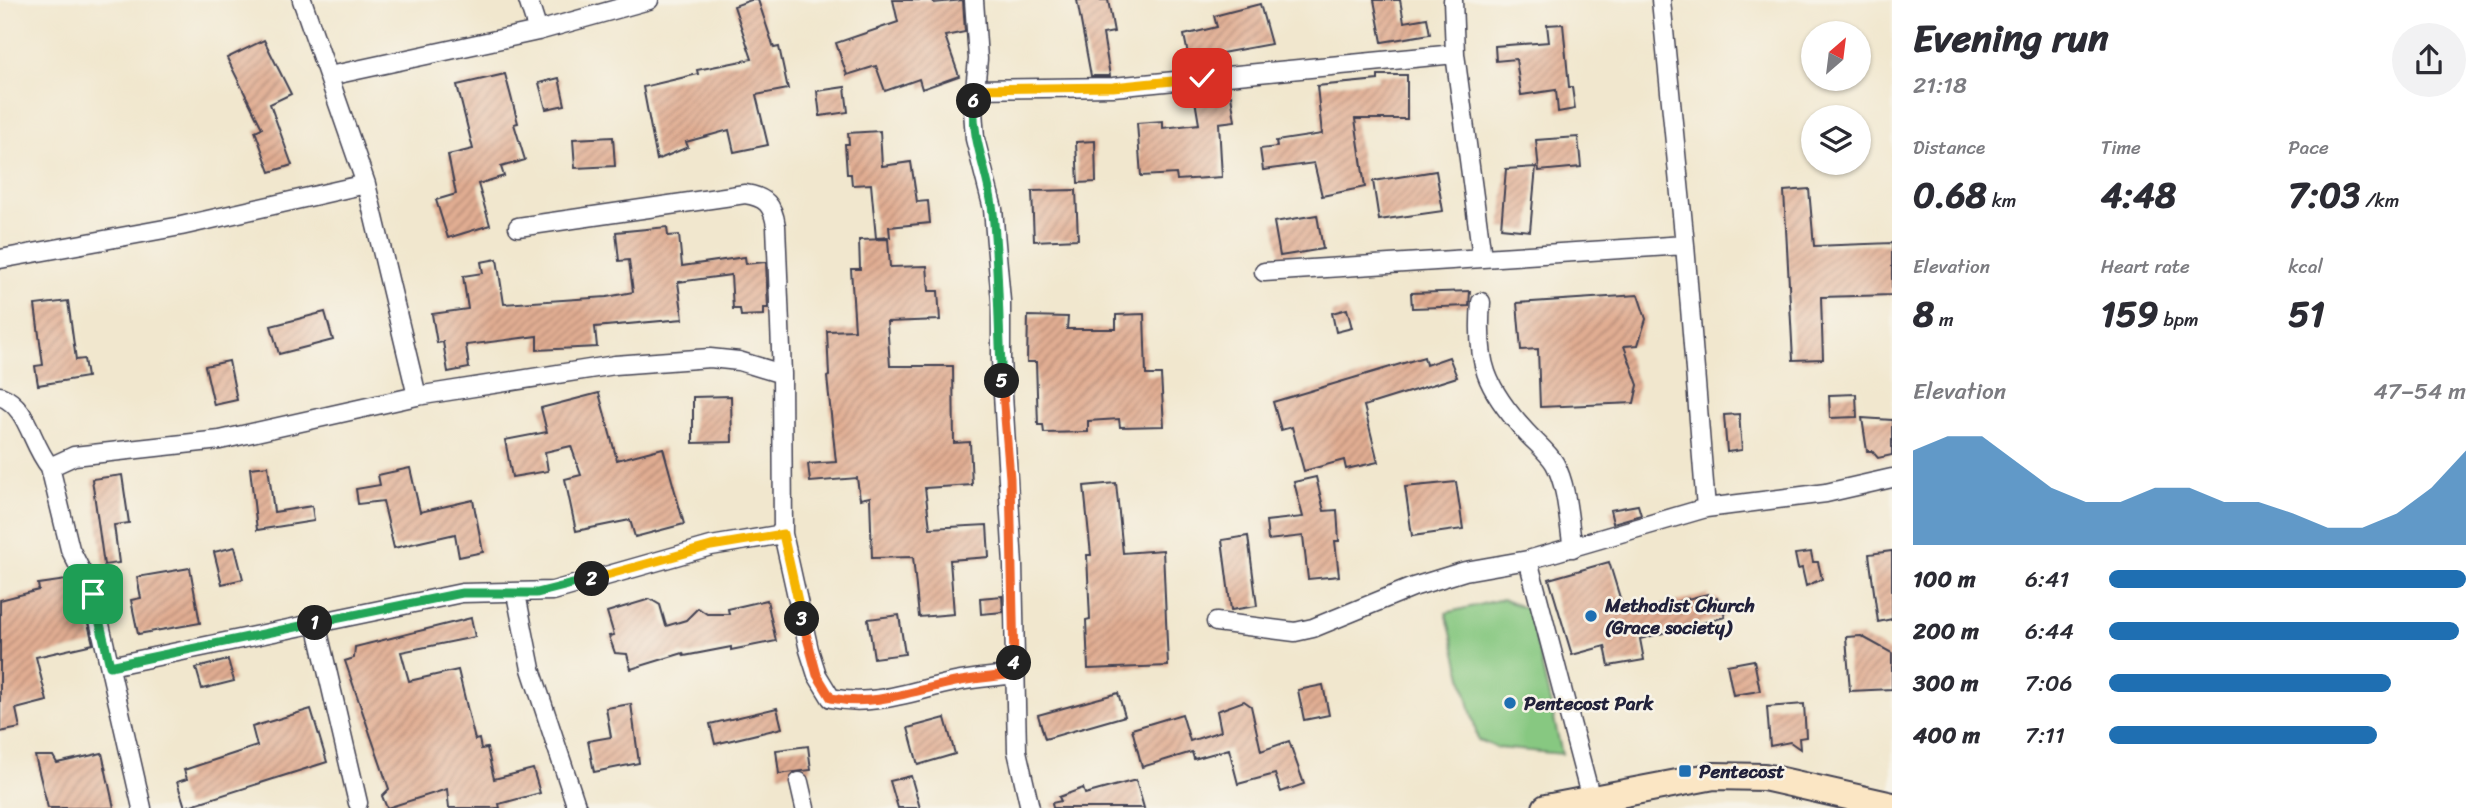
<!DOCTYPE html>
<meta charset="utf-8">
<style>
:root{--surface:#fff;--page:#f2f2f3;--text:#2b2b33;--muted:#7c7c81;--accent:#1f6fb2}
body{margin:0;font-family:Sriracha,sans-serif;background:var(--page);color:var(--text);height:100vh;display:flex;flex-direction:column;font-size:26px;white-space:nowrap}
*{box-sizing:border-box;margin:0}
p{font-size:23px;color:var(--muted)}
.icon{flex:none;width:38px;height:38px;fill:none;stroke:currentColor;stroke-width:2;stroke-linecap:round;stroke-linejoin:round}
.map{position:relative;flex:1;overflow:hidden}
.details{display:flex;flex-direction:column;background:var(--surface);width:595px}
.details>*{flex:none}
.needle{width:46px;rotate:28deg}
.controls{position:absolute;left:1801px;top:21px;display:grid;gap:14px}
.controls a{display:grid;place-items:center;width:70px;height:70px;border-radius:50%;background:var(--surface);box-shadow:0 2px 5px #0004;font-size:35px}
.pin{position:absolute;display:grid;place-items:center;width:60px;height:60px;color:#fff;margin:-30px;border-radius:14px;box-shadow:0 4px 10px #0006}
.km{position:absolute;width:35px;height:35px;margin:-18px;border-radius:50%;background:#222;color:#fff;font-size:19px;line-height:35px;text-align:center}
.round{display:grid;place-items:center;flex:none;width:74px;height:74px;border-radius:37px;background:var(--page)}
.headline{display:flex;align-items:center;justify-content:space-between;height:119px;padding:0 21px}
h1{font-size:38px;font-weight:700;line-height:52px}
.figures{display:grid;grid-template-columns:repeat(3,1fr);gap:10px;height:119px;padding:7px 21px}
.figures div{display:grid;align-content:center}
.figures b{font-size:35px;font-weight:700}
.figures small{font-size:19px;font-weight:400}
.figures p{font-size:19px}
.chart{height:196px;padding:14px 21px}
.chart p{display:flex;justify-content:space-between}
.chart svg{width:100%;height:126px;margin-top:7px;fill:var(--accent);opacity:.7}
ul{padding:0 21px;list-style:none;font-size:23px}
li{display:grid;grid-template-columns:112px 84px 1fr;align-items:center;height:52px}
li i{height:18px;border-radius:9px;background:var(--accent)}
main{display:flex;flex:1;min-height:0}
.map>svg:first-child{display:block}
.green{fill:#87c881;stroke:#54755e;stroke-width:2}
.building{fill:url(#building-hatch)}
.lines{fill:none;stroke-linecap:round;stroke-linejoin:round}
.street-casing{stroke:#414051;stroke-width:21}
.secondary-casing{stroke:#414051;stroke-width:30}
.street{stroke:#fff;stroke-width:18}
.secondary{stroke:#fbe6c4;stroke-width:26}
.split-1-casing{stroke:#fff;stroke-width:14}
.split-2-casing{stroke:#fff;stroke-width:14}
.split-3-casing{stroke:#fff;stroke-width:14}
.split-4-casing{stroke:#fff;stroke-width:14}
.split-5-casing{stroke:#fff;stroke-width:14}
.split-6-casing{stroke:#fff;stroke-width:14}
.split-7-casing{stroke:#fff;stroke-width:14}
.split-1{stroke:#22a559;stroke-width:9}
.split-2{stroke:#22a559;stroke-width:9}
.split-3{stroke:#f5b400;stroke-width:9}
.split-4{stroke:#f0652b;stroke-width:9}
.split-5{stroke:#f0652b;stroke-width:9}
.split-6{stroke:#22a559;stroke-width:9}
.split-7{stroke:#f5b400;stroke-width:9}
.poi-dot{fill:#1f6fb2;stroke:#f7f3e8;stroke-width:2.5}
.labels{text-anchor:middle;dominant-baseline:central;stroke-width:5;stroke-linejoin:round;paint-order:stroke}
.poi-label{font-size:19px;font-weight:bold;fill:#22223b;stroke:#f7f3e8;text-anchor:start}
</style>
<main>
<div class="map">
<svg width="1892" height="808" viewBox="0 0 1892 808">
<defs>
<pattern id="building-hatch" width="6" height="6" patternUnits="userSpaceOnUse" patternTransform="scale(1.75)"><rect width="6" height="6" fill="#e1ad92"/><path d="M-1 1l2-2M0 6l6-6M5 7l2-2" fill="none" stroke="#b68c78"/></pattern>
</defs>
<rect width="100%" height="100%" fill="#f7f3e8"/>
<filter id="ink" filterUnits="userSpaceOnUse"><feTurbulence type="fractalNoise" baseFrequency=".0143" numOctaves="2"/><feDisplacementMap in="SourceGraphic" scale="14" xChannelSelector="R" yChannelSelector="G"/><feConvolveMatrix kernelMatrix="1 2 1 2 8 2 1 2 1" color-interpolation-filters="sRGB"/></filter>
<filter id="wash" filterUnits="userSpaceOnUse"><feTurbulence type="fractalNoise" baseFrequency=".00686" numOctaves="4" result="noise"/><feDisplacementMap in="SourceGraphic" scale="28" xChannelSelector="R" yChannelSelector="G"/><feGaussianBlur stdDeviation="1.57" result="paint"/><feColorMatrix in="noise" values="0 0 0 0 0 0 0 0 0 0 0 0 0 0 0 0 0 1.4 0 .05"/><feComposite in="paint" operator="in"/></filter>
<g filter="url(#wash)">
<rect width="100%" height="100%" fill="#f1e7ce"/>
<path class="green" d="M1502 599 1529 610 1562 754 1498 748 1478 740 1446 613Z"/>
<g id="blocks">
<path class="building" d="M751 0H758L774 48 779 47 788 89 756 95 768 145 734 152 729 130 686 142 688 147 657 160 643 87 698 74 697 70 752 59 734 6Z
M893 0H933L934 3 963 0 965 32 945 36 959 76 922 89 919 79 885 91 876 66 847 75 836 43 898 22Z
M1077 0H1108L1114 32 1103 34 1110 76H1091Z
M1374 0H1400L1404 22 1427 18 1430 34 1382 42Z
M1260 4 1271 44 1189 59 1184 35 1217 27 1214 16Z
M1563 24 1569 87H1572L1575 109 1558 112 1556 90 1521 95 1516 59 1496 61 1495 46 1549 42 1547 25Z
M264 40 291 94 270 104 292 165 270 172 255 131 262 128 227 58Z
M505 74 518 123 514 124 525 160 501 167 504 176 478 184 490 225 448 238 436 200 456 194 448 155 473 149 457 85Z
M1378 75H1407V119H1355L1365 187 1322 196 1314 163 1263 170 1260 149 1277 147 1276 141 1322 134 1317 86 1378 80Z
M559 78 565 105 546 109 539 83Z
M845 87 848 112 820 116 817 91Z
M1231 95 1235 121 1219 123 1222 177 1177 180 1176 174 1141 176 1137 123 1163 121V128L1199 124 1195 100Z
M880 131 882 166 911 162 917 202 928 201 930 223 889 227 890 237 876 238 871 184 852 185 851 174H847L845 144H849L848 133Z
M613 137 615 166 575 168 573 139Z
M1578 137 1581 167 1539 171 1536 140Z
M1095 141 1096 182 1078 183 1076 142Z
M1536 167 1530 231 1501 228 1506 169Z
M1436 171 1443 211 1379 220 1373 181Z
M1809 189 1814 246 1892 243V295L1821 297 1823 359 1793 360 1784 191Z
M1076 190 1078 239 1034 241 1032 191Z
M1317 215 1323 249 1280 256 1274 222Z
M667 227 668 236 679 235 682 266 745 257 746 264 766 262 768 308H764V315L741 316 740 309H733L731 275 678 282 683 319 595 327 597 347 537 350V336L466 345 469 368 448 372 443 342 437 343 432 314 468 309 463 276 483 273 481 262 497 259 504 304 607 297 633 292 629 260 619 261 616 232Z
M888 239 890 267 927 266 929 291H938L940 320 887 322 890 366H953L954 443 970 442 972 485 925 488 930 528 987 525 989 557 950 560 954 614 919 617 913 557 872 558 870 497 860 499 857 478 810 482 808 464 836 462 827 377 829 376 827 331 855 330 851 269H860L859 240Z
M1470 291 1469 306 1412 308 1411 293Z
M1638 295 1646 319 1638 345 1624 346 1638 385 1634 403 1540 407 1538 349 1521 350 1517 303Z
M68 301 76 360 84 359 87 377 38 385 35 366 43 365 35 305Z
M1347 309 1352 328 1336 332 1332 313Z
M325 312 333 340 279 354 271 326Z
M1144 314 1146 375H1161L1164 426 1120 427 1119 419 1088 421V432L1044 433 1043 425H1038L1036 362H1027L1028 316 1068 317 1067 329H1116V315Z
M1424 357 1426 365 1449 357 1457 377 1364 406 1378 462 1346 469 1344 460 1304 471 1292 427 1281 430 1273 402Z
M229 361 237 400 214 405 205 366Z
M599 393 617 460 663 448 684 524 635 537 630 520 576 531 565 479 581 475 571 446 545 452 548 471 512 477 505 440 547 432 541 408Z
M1856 394 1857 417 1830 418 1829 395Z
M731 396 732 442 693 443V397Z
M1739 414 1742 450 1727 452 1724 415Z
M1862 418 1892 420V455L1878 458 1872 451H1867Z
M268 466 274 512 312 506 314 521 257 530 250 468Z
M410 468 420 512 473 500 483 552 459 557 455 534 394 548 383 501 358 504 356 489 380 485 378 475Z
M122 475 129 523 114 525 119 563 104 565 92 479Z
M1316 477 1324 511 1337 510 1339 541H1335L1339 576 1308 579 1303 536 1268 540 1266 521 1303 517 1294 482Z
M1456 482 1463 529 1412 536 1405 487Z
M1116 483 1123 553 1163 550 1168 666 1088 669 1086 620 1090 619 1087 555H1091L1084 486Z
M1638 505 1641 515 1613 523 1610 510Z
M1248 536 1257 606 1231 610 1222 540Z
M235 547 243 579 222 584 214 552Z
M1892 551V619L1878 622 1869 554Z
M1811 552 1813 562H1818L1822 579 1806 586 1802 568 1798 569 1795 554Z
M1609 562 1625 614 1708 594 1710 600 1717 598 1722 604 1725 617 1640 639 1644 660 1609 666 1605 646 1572 655 1549 579Z
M190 568 200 623 138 634 131 600 141 598 137 577Z
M73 579 82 598 93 644 36 657 47 701 16 709 20 728 0 732V600L39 590 38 584Z
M1002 596 1003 612 981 614 980 598Z
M650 599 660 605 666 626 686 620 698 608 707 614H729L728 609 767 600 776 641 731 650V647L684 656 683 653 631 669 627 654 615 653 609 636 614 635 607 612Z
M899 615 905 654 874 658 868 619Z
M471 618 475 637 401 652 409 681 458 670 475 740 479 739 481 749 487 748 494 779 533 769 540 793 499 804 500 808H449L447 789 387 808 382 796 389 789 345 661 354 658 355 647Z
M1861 636 1892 653V689L1850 691 1846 637Z
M228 660 234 681 202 689 196 668Z
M1754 660 1760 691 1733 695 1727 665Z
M1323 685 1329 715 1304 720 1298 690Z
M1118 693 1125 716 1045 739 1038 715Z
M1244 701 1251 706 1261 751 1289 741 1304 784 1281 792 1275 774 1238 784 1229 749 1194 759 1192 752 1142 767 1132 729 1182 714 1190 741 1221 731 1217 711Z
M631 704 639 763 594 772 588 741 611 737 606 708Z
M1804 704 1806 737 1799 738 1800 749 1790 742 1770 746 1767 707Z
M777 708 782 728 715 744 710 724Z
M311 709 327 762 185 807 177 782 187 779 184 770 257 746 252 727Z
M945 718 955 754 918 765 908 728Z
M808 746 811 770 779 774 776 750Z
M102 753 114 808H48L35 756H53L57 763Z
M911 776 920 808H898L890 781Z
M1136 780 1144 808H1053L1052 803 1061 801 1059 797 1083 788 1085 794Z"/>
</g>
</g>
<g filter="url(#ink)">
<use href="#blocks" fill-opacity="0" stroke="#414051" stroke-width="2"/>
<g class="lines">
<defs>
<path id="street" d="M302 0 366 184 417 396
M528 0 538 31
M974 0 978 59 973 110 975 139 993 209 1001 301V360L1013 565 1017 751 1030 808
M1453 0 1455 54 1482 257
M1661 0 1685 245 1706 508
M329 76 538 31 649 0
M975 89 1113 87 1455 54
M518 227 745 194C766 197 773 205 776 226L782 374 783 534 809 650 817 675 831 698C874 707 912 691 955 682 974 678 994 677 1014 674
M0 259 181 226 366 184
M1264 272 1685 245
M1481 302C1476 362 1485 388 1526 432 1535 442 1549 453 1555 464 1568 488 1568 521 1573 548
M0 396C29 407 30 443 50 467
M1528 560 1591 799
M516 594 531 669 577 808
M1216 622 1295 632 1313 628 1413 587 1465 571 1528 560 1706 508 1826 493 1892 478
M316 623 358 803
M110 666 462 593 553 591 711 546 783 534
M799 782 805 808
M142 808 93 594 70 549 50 467 74 456 220 440 417 396 615 365 710 358 739 361 782 374"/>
<path id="secondary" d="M1546 808 1714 776 1764 777 1892 806"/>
</defs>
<use href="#street" class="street-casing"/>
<use href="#secondary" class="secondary-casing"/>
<use href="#street" class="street"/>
<use href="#secondary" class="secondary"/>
</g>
</g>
<g class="lines" filter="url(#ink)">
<defs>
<path id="split-1" d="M93 594 110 666 315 623"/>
<path id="split-2" d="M315 623 462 593H537L592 579"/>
<path id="split-3" d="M592 579 711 546 783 534 802 619"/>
<path id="split-4" d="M802 619 817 675 831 698C874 707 912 691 955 682 974 678 994 677 1014 674V663"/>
<path id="split-5" d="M1002 381 1010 478 1014 663"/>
<path id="split-6" d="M974 101C971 140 989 174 993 213 999 269 998 325 1002 381"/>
<path id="split-7" d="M974 101 975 89 1113 87 1202 78"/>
</defs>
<use href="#split-1" class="split-1-casing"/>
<use href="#split-2" class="split-2-casing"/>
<use href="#split-3" class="split-3-casing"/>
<use href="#split-4" class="split-4-casing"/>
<use href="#split-5" class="split-5-casing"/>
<use href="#split-6" class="split-6-casing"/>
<use href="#split-7" class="split-7-casing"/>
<use href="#split-1" class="split-1"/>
<use href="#split-2" class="split-2"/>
<use href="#split-3" class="split-3"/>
<use href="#split-4" class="split-4"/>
<use href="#split-5" class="split-5"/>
<use href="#split-6" class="split-6"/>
<use href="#split-7" class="split-7"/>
</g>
<g class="poi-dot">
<circle cx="1591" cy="616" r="7"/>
<circle cx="1510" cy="703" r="7"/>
<rect x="1678" y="764" width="14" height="14" rx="3.5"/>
</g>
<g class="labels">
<g class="poi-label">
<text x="1605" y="605">Methodist Church<tspan x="1605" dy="22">(Grace society)</tspan></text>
<text x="1524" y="703">Pentecost Park</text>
<text x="1699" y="771">Pentecost</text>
</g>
</g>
</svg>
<div class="controls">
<a><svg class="needle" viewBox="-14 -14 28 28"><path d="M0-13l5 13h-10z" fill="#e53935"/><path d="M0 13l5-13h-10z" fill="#7c7c81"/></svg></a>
<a><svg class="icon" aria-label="layers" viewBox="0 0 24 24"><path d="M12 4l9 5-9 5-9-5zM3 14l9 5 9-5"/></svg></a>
</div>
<div class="pin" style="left:93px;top:594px;background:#1e9e55"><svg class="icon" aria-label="arrive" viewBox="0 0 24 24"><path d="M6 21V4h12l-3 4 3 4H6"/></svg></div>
<div class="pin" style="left:1202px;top:78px;background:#d93025"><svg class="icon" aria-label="check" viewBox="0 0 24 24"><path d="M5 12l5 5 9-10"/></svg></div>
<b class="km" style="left:315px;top:623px">1</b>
<b class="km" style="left:592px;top:579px">2</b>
<b class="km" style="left:802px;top:619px">3</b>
<b class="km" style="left:1014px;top:663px">4</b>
<b class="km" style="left:1002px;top:381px">5</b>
<b class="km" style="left:974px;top:101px">6</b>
</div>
<section class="details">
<div class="headline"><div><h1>Evening run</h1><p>21:18</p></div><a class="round"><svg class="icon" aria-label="share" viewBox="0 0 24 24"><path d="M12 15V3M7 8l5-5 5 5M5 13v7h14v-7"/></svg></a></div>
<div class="figures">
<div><p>Distance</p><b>0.68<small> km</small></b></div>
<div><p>Time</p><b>4:48</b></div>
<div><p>Pace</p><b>7:03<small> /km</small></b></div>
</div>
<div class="figures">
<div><p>Elevation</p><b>8<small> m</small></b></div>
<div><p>Heart rate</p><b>159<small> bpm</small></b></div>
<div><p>kcal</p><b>51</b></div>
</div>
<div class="chart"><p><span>Elevation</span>47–54 m</p>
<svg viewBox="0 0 160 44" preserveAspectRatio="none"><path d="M0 44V11L10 6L20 6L30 15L40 24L50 29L60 29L70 24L80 24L90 29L100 29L110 33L120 38L130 38L140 33L150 24L160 11V44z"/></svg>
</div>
<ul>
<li><b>100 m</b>6:41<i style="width:100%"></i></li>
<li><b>200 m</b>6:44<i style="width:98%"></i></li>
<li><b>300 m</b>7:06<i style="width:79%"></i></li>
<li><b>400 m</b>7:11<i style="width:75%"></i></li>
</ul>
</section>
</main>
